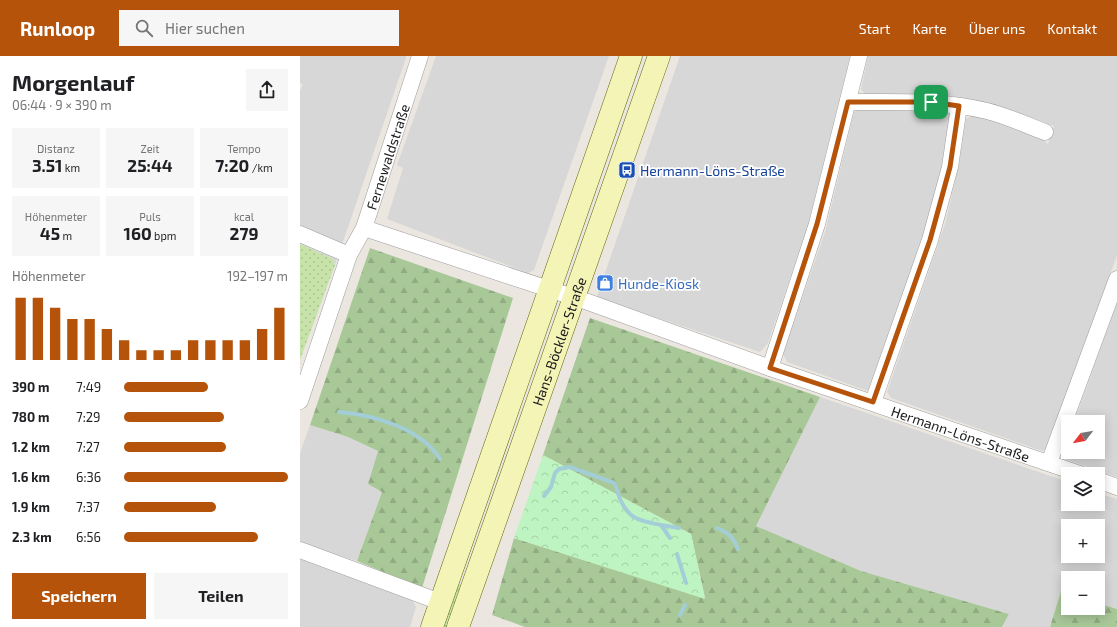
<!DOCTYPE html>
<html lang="de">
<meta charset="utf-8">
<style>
:root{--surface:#fff;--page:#f6f6f6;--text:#202124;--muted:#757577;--accent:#b45309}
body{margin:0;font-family:"Exo 2",sans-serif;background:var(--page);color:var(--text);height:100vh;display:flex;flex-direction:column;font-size:15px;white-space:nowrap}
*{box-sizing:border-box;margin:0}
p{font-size:13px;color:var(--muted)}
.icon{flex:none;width:22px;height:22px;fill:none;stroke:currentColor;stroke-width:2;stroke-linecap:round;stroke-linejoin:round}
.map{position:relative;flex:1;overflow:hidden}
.panel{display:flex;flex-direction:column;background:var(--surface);width:300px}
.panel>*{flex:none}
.needle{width:26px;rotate:239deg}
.fabs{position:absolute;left:761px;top:359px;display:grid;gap:8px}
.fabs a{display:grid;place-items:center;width:44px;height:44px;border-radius:0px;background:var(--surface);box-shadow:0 2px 10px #0003;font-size:20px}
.pin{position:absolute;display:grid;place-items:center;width:34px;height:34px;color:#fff;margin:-17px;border-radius:8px;box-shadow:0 2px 6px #0006}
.round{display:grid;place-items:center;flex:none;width:42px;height:42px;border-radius:0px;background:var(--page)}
.head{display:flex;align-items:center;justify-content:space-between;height:68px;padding:0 12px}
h1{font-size:22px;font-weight:700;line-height:30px}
.metrics{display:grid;grid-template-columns:repeat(3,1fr);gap:6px;height:68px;padding:4px 12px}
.metrics div{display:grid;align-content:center;border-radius:0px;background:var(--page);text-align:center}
.metrics b{font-size:17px;font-weight:700}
.metrics small{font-size:11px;font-weight:400}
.metrics p{font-size:11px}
.chart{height:112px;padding:8px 12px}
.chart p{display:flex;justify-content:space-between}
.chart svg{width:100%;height:72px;margin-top:4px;stroke:var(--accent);stroke-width:6}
.action{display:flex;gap:8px;margin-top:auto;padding:8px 12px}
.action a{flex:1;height:46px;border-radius:0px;background:var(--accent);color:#fff;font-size:16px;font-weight:700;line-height:46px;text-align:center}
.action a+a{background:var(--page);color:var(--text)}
ul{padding:0 12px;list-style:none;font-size:13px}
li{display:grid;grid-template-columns:64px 48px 1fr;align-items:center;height:30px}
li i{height:10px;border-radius:5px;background:var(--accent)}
header{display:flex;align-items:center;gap:24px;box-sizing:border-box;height:56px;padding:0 20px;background:var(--accent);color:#fff}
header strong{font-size:19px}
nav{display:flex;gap:22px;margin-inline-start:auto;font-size:14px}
.search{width:280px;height:36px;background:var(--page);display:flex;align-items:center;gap:10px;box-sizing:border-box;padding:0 14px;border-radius:0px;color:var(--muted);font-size:15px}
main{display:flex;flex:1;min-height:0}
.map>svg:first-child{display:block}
.residential{fill:#d8d7d7;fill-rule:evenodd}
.grass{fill:url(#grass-dots)}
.forest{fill:url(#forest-firs)}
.park{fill:url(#park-crowns)}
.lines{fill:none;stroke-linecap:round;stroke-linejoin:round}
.stream{stroke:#a3cdd7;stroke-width:4}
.street-casing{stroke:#9e9e9e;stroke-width:17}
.secondary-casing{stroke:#60670c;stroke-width:23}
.street{stroke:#fff;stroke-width:16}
.secondary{stroke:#f3f4b6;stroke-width:22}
.route-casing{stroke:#fff;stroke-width:8}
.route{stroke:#b45309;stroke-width:5}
.labels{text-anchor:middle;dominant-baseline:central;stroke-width:3.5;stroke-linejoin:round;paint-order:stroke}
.street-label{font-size:14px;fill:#1a1a1a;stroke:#fff}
.transit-label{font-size:14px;fill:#164399;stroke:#fff;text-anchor:start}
.shop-label{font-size:14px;fill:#366cbe;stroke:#fff;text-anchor:start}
</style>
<header>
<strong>Runloop</strong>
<div class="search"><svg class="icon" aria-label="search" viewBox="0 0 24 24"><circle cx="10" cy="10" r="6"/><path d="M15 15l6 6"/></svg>Hier suchen</div>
<nav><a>Start</a><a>Karte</a><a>Über uns</a><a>Kontakt</a></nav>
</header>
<main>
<section class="panel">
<div class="head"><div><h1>Morgenlauf</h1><p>06:44 · 9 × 390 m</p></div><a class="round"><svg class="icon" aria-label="share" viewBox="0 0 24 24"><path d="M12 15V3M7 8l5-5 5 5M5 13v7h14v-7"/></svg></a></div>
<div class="metrics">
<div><p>Distanz</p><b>3.51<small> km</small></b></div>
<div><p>Zeit</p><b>25:44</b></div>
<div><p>Tempo</p><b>7:20<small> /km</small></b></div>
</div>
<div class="metrics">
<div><p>Höhenmeter</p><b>45<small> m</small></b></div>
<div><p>Puls</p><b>160<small> bpm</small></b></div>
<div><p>kcal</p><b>279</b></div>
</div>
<div class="chart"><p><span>Höhenmeter</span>192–197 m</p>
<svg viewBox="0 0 160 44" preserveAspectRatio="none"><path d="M5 44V6M15 44V6M25 44V12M35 44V19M45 44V19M55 44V25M65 44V32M75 44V38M85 44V38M95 44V38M105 44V32M115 44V32M125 44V32M135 44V32M145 44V25M155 44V12"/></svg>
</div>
<ul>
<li><b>390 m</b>7:49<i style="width:51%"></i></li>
<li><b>780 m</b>7:29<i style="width:61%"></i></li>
<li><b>1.2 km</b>7:27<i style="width:62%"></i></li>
<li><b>1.6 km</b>6:36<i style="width:100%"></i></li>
<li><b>1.9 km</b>7:37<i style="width:56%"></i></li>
<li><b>2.3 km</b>6:56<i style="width:82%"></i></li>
</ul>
<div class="action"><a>Speichern</a><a>Teilen</a></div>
</section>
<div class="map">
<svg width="817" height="571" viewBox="0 0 817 571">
<defs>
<pattern id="grass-dots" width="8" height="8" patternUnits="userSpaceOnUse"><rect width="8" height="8" fill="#c7e3a9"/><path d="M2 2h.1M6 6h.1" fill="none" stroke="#aac291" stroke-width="1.8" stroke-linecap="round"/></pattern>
<pattern id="forest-firs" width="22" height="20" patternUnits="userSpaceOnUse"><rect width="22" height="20" fill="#a8c898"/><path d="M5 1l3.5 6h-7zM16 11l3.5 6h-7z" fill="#90ab82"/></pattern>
<pattern id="park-crowns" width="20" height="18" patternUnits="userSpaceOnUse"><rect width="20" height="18" fill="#bef4c1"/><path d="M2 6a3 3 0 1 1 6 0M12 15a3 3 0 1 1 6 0" fill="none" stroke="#a3d1a5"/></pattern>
</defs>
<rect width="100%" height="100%" fill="#ebe7e0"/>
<path class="residential" d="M0 0H106V2L35 209 33 203 0 188V35L3 28 0 27Z
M136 0H309L234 214 228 217 87 163 103 112 97 109Z
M380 0H550L508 169 468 287 460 296 298 242 297 240Z
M568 0H817V199L748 392 745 394 742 395 591 342 587 336 645 168 659 108 666 63 671 60H681L739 80 748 88 754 70 694 49 658 41 619 38H565L561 33Z
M562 51 649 56 652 61 635 147 572 332 568 335 487 306 483 298 525 176 554 56Z
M817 247V421L765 403 763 400 768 382V396H798V366H774Z
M520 341 768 426V448H798V437L817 443V553L798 547V522H768V537L761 535 750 571H702L709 558 561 515 455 470ZM768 470H798V500H768Z
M10 369 48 381 78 395 68 428 82 436 57 505 0 487V397Z
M0 499 111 542 116 551 110 571H0Z"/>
<path class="grass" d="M0 188 33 203 35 209 0 304Z
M152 525 167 531 154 571H136Z"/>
<path class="forest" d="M70 192 213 242 122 532 57 505 82 436 68 428 78 395 48 381 10 369Z
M290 262 520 341 456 470 561 515 709 558 702 571H225L192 559 214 482 405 542 391 478 243 399Z
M761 535 768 537V552H798V547L817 553V571H750Z"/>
<path class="park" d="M243 399 391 478 405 543 214 482Z"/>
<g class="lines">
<path class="stream" d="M39 356C73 359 121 372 140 403
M244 440 251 431 255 417 259 413 270 411 314 427C318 433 318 441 322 447 331 465 343 465 361 469L370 482
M361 469 379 472
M417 472C429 477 433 481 438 493
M377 498 386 527
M380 559 385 549"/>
<defs>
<g id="street">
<path d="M548 46C594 46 641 44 687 55 707 60 726 69 745 76"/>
<path id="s1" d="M64 172 288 246 470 312 780 418"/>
<path d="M0 178 49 199"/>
<path d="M470 312 517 168 559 0"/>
<path id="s2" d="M0 345 49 199 64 172 120 0"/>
<path d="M573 346 630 184 650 111 659 50"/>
<path d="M749 407 817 223"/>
<path d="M798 424 817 431"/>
<path d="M0 494 140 546"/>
</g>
<g id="secondary">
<path d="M132 571 331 0"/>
<path id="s3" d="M158 571 359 0"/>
</g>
</defs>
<use href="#street" class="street-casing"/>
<use href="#secondary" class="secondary-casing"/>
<use href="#street" class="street"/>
<use href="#secondary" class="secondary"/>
</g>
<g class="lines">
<defs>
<path id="route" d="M548 46H631L659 50 650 111 630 184 573 346 470 312 517 168Z"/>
</defs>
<use href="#route" class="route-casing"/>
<use href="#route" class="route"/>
</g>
<defs>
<symbol id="bus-square" viewBox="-11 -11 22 22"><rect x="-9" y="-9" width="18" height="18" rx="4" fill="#1a4fb4" stroke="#fff"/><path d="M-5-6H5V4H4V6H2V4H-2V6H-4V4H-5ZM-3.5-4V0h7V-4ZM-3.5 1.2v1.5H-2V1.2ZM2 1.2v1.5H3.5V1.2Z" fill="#fff"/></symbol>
<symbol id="shop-square" viewBox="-11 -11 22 22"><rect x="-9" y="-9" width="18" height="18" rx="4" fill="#3f7fe0" stroke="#fff"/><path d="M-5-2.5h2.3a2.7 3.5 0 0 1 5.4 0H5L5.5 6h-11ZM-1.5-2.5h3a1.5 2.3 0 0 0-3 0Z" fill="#fff"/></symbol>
</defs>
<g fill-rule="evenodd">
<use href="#bus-square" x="317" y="104" width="20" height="20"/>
<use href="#shop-square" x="295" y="217" width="20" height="20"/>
</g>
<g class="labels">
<g class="street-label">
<text stroke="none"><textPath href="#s2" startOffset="260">Fernewaldstraße</textPath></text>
<text stroke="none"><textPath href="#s3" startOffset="303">Hans-Böckler-Straße</textPath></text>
<text stroke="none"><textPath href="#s1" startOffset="631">Hermann-Löns-Straße</textPath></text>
</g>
<g class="transit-label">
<text x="340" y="114">Hermann-Löns-Straße</text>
</g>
<g class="shop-label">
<text x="318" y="227">Hunde-Kiosk</text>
</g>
</g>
</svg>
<div class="fabs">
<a><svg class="needle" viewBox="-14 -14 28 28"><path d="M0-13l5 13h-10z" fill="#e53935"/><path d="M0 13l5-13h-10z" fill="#757577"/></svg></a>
<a><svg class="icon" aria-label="layers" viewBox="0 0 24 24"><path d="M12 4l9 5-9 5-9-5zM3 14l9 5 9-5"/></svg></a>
<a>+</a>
<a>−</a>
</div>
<div class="pin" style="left:631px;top:46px;background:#1e9e55"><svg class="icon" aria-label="arrive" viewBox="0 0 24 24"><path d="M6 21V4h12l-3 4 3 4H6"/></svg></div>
</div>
</main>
